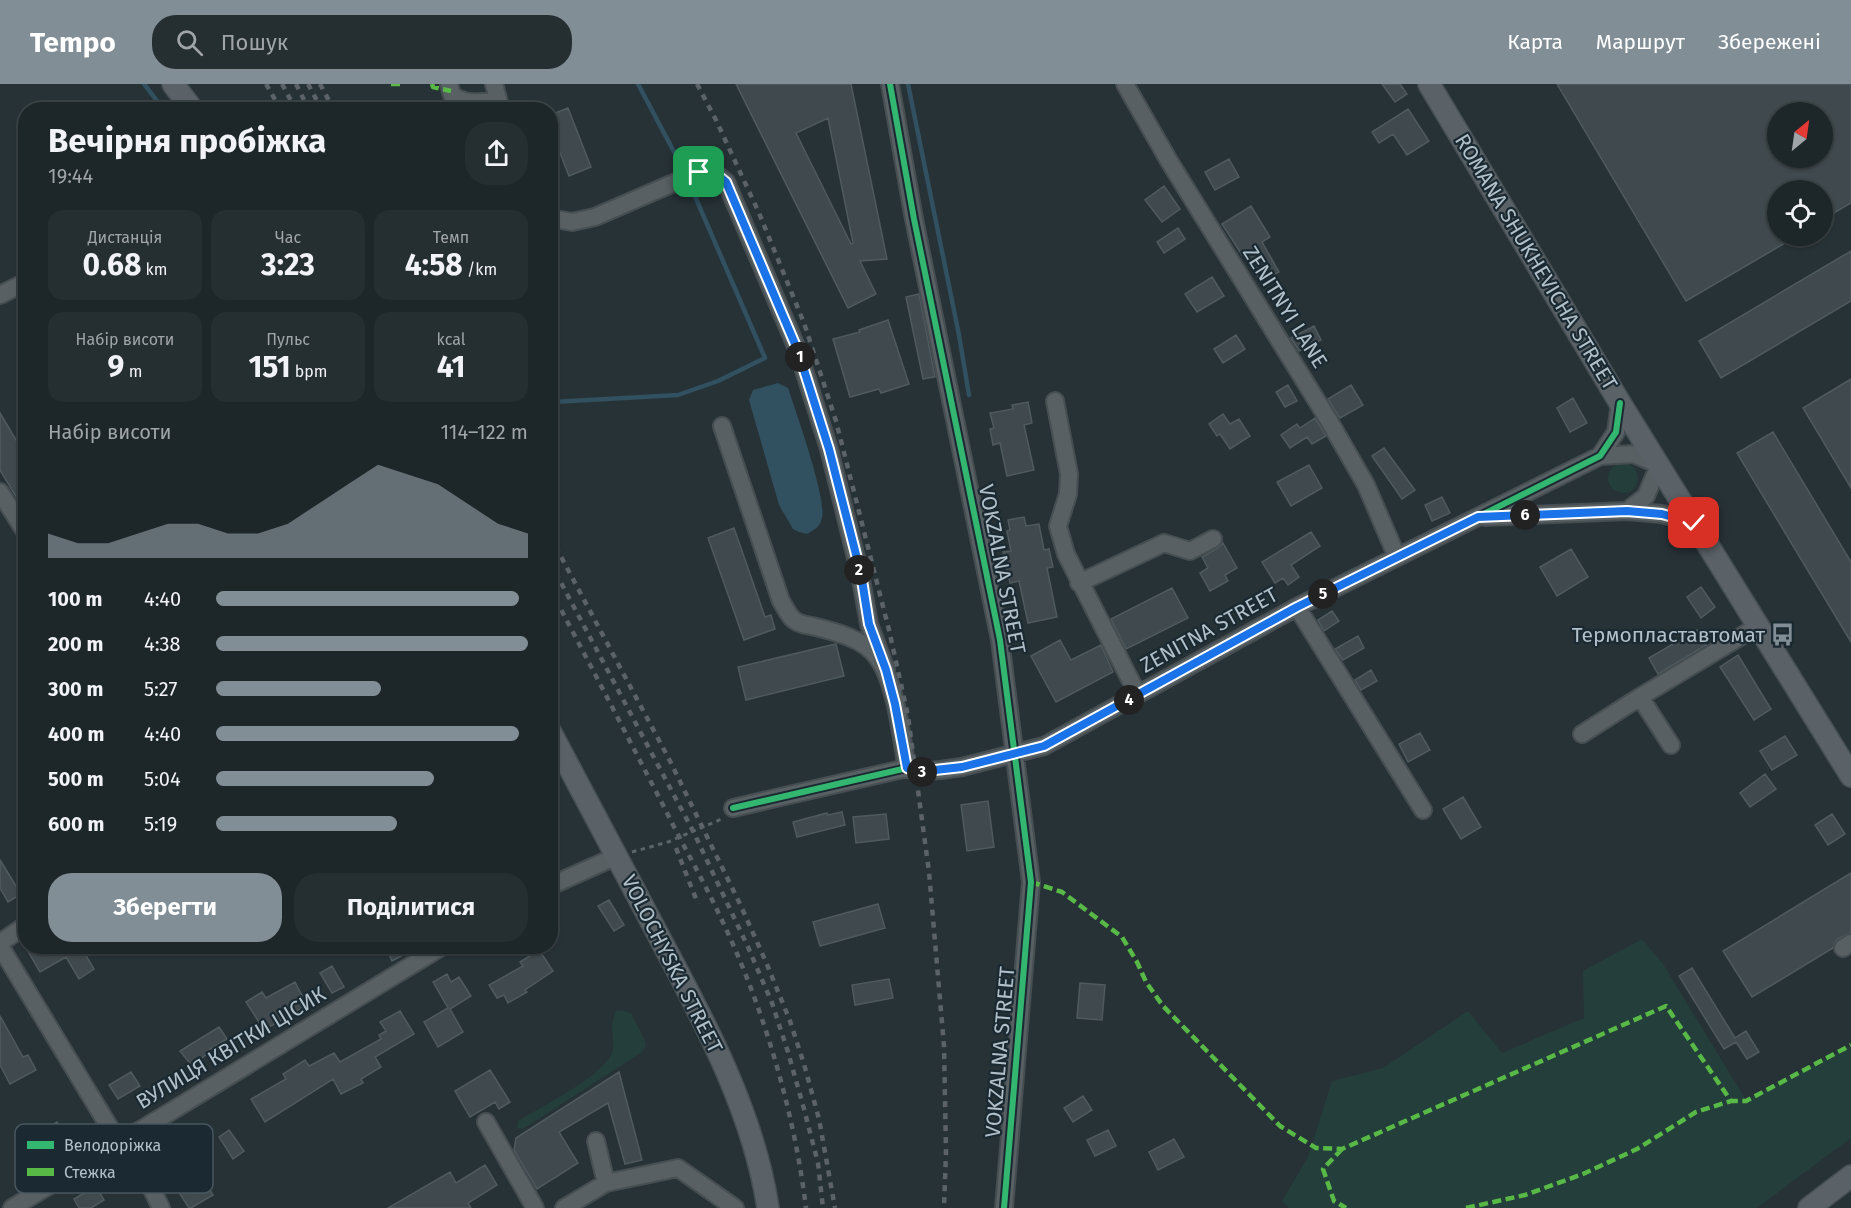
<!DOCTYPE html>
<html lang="uk">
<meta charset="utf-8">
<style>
:root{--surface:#1d2629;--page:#252e31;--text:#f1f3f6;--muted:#a0a5a8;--line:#3b4346;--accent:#818e96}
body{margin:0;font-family:"Fira Sans",sans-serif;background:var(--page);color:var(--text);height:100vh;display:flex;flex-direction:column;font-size:22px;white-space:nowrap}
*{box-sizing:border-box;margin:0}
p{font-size:20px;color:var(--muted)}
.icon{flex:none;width:33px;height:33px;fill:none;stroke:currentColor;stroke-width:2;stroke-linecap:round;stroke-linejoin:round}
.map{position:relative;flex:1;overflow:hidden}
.panel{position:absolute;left:18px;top:18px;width:540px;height:852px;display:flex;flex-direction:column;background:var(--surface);border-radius:24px;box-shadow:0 2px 4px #0004,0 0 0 2px var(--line)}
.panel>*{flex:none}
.needle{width:39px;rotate:29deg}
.tools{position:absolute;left:1767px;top:18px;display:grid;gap:12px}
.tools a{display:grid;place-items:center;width:66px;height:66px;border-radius:50%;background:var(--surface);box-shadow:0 2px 4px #0004,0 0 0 2px var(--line);font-size:30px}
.pin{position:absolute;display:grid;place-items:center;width:51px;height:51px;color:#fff;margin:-26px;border-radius:12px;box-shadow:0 3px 9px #0006}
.km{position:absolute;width:30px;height:30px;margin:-15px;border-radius:50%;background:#222;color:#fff;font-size:16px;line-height:30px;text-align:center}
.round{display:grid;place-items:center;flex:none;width:63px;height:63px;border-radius:24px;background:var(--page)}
.overview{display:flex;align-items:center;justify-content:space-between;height:102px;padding:0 30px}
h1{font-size:33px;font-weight:700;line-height:45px}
.metrics{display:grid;grid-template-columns:repeat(3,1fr);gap:9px;height:102px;padding:6px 30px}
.metrics div{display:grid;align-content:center;border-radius:15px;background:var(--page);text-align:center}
.metrics b{font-size:30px;font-weight:700}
.metrics small{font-size:16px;font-weight:400}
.metrics p{font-size:16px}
.chart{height:168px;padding:12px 30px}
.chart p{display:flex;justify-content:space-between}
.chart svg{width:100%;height:108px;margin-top:6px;fill:var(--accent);opacity:.7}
.button{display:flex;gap:12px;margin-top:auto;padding:12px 30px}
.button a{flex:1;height:69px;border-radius:24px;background:var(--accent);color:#fff;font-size:24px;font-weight:700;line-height:69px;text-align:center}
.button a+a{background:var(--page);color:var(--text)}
ul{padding:0 30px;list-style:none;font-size:20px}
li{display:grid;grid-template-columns:96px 72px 1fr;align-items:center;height:45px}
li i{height:15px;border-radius:8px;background:var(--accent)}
header{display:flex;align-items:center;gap:36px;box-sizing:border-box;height:84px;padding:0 30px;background:var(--accent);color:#fff}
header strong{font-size:28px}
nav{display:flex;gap:33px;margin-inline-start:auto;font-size:21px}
.search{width:420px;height:54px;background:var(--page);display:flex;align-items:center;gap:15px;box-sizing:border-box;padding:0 21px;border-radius:24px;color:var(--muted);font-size:22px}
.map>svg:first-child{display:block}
.green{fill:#243e3b}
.water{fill:#315060}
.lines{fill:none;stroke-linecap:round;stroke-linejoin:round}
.stream{stroke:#315060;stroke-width:4.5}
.building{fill:#40494d;stroke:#4f5a5f;stroke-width:1.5;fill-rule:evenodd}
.minor-casing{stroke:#464e52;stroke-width:20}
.major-casing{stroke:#454f54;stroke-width:24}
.path{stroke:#5b6468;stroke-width:3;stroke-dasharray:4.5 4.5;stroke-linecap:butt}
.minor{stroke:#586064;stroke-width:16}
.major{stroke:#5a6267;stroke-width:21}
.rail{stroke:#5b6368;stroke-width:4.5;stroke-dasharray:6 6;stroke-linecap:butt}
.quiet{stroke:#58b947;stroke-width:4.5;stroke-dasharray:9 4.5;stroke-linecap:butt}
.cycleway-casing{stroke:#1b2a32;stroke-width:10}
.cycleway{stroke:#33b770;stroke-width:6}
.route-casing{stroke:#fff;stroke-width:12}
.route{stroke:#1a73e8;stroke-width:8}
.labels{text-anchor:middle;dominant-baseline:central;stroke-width:4.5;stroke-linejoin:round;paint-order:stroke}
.street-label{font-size:21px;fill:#b1c0c9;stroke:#1b2a32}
.poi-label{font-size:21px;fill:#b1c0c9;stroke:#1b2a32;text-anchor:end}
.key{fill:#1b2a32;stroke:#48575f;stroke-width:1.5}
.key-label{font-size:16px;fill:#b1c0c9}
</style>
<header>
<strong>Tempo</strong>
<div class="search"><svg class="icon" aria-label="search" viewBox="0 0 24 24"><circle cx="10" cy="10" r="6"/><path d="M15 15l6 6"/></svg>Пошук</div>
<nav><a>Карта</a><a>Маршрут</a><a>Збережені</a></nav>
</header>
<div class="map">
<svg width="1851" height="1124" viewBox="0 0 1851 1124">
<rect width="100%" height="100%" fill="#273237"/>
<path class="green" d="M1608 394a15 15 0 1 1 30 0a15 15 0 1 1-30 0Z
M1642 855 1663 880 1746 1016 1851 961V1054L1757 1124H1289L1282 1117 1308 1073 1332 997 1383 984 1468 927 1502 969 1584 934 1583 887Z
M622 926 632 930C636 942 644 951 646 962L642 968 523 1045 517 1044 518 1037C540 1024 604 991 612 969 616 956 608 944 616 927Z"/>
<path class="water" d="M778 299 788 304C796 328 827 415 822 434 820 443 814 446 807 450L799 448 793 445 779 421 749 316 753 306Z"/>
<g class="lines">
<path class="stream" d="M144 0 164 26
M638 0 681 81
M908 0 959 251 969 311
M553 318 678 311 718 297 765 274 694 110"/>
</g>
<path class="building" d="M736 0H851L887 175 860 177 876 210 848 224ZM828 34 853 159 851 160 796 49Z
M1382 0H1400L1407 10 1395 18Z
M1557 0H1851V119L1822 136V106H1778V152H1797L1686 217ZM1778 28H1822V74H1778Z
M568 24 591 83 569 92 550 43V31Z
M1408 25 1429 57 1407 71 1393 50 1379 59 1372 48Z
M1229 75 1239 93 1215 106 1205 88Z
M1164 102 1180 125 1162 138 1145 116Z
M1251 122 1270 153 1262 158 1279 188 1261 198 1244 169 1242 171 1222 140Z
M1178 144 1185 155 1164 169 1157 158Z
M1851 167V217L1721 294 1699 257Z
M1212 193 1224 212 1197 228 1185 210Z
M919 210 935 293 923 295 906 213Z
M888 236 909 300 881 309 879 305 850 313 833 255 860 248 859 246Z
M1314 242 1321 256 1299 267 1291 254Z
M1236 251 1245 265 1223 279 1214 265Z
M1851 295V404L1803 324Z
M1288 301 1297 317 1285 323 1276 308Z
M1351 301 1363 321 1340 334 1328 315Z
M1573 314 1587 339 1570 348 1557 324Z
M1028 318 1032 339 1024 341 1034 386 1007 392 1000 359 993 361 990 345 994 344 990 329 1013 325 1012 321Z
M0 329 26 373V429L0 386Z
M1223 330 1230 340 1239 335 1250 352 1230 365 1220 350 1217 352 1209 340Z
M1315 334 1326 352 1312 360 1307 353 1290 364 1281 351 1297 340 1300 344Z
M1773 348 1851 478V558L1737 369Z
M1384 364 1415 406 1402 415 1372 372Z
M1309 381 1322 404 1291 422 1277 398Z
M1442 413 1450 429 1432 437 1425 421Z
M1024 433 1026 442 1039 440 1044 466 1049 465 1053 483 1047 484 1057 533 1028 539 1019 497 1010 499 1003 468 1011 467 1007 447 1010 446 1008 436Z
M734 444 765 533 771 531 775 545 744 556 708 454Z
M1311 448 1320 462 1291 481 1299 493 1288 501 1283 494 1275 499 1262 478Z
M1223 459 1237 484 1225 491 1228 497 1210 507 1200 489 1208 484 1202 473 1218 464Z
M1571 465 1588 493 1557 512 1540 483Z
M1701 503 1715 523 1701 534 1687 513Z
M1172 504 1188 534 1126 565 1111 535Z
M1332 527 1339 537 1324 547 1318 536Z
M1697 546 1706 561 1658 590 1649 574Z
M1358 552 1364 564 1343 576 1335 565Z
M1060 556 1071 576 1101 561 1113 588 1056 618 1031 572Z
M836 560 844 592 746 616 738 583Z
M1738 571 1771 625 1754 636 1720 583Z
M1371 586 1377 597 1361 606 1355 596Z
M1420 649 1430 666 1408 678 1399 660Z
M1785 652 1797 671 1772 686 1760 667Z
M1765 690 1776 705 1750 723 1740 709Z
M1463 713 1481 743 1461 755 1443 725Z
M988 717 994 763 967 767 961 721Z
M842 728 845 741 797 753 793 738 827 729 828 731Z
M886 730 889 755 856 759 853 733Z
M1832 730 1845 750 1828 761 1815 741Z
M0 776 21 810 8 818 0 804Z
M1851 789V849L1837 855 1833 864 1752 913 1723 867Z
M609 816 624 841 614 847 598 822Z
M878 820 885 844 820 862 813 838Z
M25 862H83L81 863 94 885 79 895 66 873 40 888Z
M385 862H420L392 877Z
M539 866 553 887 525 906 527 908 508 919 504 911 497 914 489 901 523 882 520 878Z
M332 882 344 903 332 909 320 889Z
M1692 884 1735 954 1746 947 1759 968 1747 975 1736 958 1724 965 1679 892Z
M447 890 451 898 459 893 471 912 450 925 463 948 438 963 424 938 448 924 433 898Z
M889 895 893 914 855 921 852 901Z
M295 898 307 921 264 946 246 918 262 908 266 914Z
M1080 899 1105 901 1102 936 1077 934Z
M400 927 414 950 375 973 381 983 361 995 363 999 341 1010 333 995 265 1038 251 1015 286 995 283 990 305 976 309 982 334 969 340 978 381 955 379 951 386 947 380 938Z
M0 932 23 973 28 971 36 986 10 1000 0 981Z
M219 943 227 955 207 967 208 969 192 982 180 967Z
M490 986 510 1018 499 1025 495 1018 470 1033 455 1007Z
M131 988 140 1002 118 1015 109 1001Z
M619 988 642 1076 625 1080 608 1019 559 1048 578 1079 537 1105 514 1066 516 1054Z
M1083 1012 1092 1026 1073 1038 1064 1024Z
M57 1038 70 1061 53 1071 40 1048Z
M229 1046 244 1067 233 1075 219 1053Z
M1108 1046 1116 1062 1095 1072 1087 1056Z
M177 1055 199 1093 201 1092 213 1111 191 1124H189L153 1068Z
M1174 1055 1184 1073 1158 1086 1149 1068Z
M485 1081 497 1101 468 1119 471 1124H388L450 1088 456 1099Z
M96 1102 104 1116 91 1124H79L74 1115Z"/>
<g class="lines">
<defs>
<path id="minor" d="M449 0 452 11C464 20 474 18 489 18L497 26
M494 0 501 26
M890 0 914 135 1000 556 1031 798 1004 1124
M1125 0 1169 77 1328 335 1366 401 1397 473
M550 133 555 135 572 138 595 133 699 88H714L726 98 798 267 829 365 860 490 869 540 886 586
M0 211 26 198
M1055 317 1069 390 1068 410 1058 442 1066 470 1138 611
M722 342 781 517C785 523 788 531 794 536 800 541 808 541 816 543 836 548 864 555 877 573 896 598 901 652 907 684
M1600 372 1634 370 1659 381 1646 412 1627 427
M0 408 26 449
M1485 433 1627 427 1662 430 1694 439
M1079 499 1164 459 1190 467 1213 455
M1297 523 1423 726
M1582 650 1640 613
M1671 661 1640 613 1758 542
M733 724 907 684 917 688 941 686 962 683 1044 662 1297 523 1600 372 1616 348 1620 319
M550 802 617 772
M0 859 26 841
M0 862 119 1059
M1843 864 1851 859
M486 1038 535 1124
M127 1053 161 1124
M606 1099 678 1084 735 1124
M12 1124 443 862
M564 1124 606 1099 596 1057"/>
<path id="major" d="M173 0 193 26
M1429 0 1620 319 1851 692
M550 647C588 718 626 789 663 860 707 942 754 1031 768 1124
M1809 1124 1851 1092"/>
</defs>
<use href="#minor" class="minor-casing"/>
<use href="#major" class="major-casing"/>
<path class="path" d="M632 768 668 758 724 734"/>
<use href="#minor" class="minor"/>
<use href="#major" class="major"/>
<path class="rail" d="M266 0 281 26
M282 0 296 26
M296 0 309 26
M308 0 322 26
M320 0 334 26
M697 0 716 36 759 129 804 239 836 337 889 546 908 632 929 788 944 962 946 1068 944 1124
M550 452 670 677 740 820 766 878 790 937 804 980 819 1035 835 1124
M550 478 693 747 748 863 772 919 788 968 804 1025 818 1079 823 1124
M550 505C588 576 625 648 662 719 680 756 701 792 718 828 762 918 794 1025 806 1124
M676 764 698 820"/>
<path class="quiet" d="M391 0H400
M432 0 433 3 451 7
M1031 798 1062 808 1122 853 1137 878 1146 898 1163 922 1280 1042 1316 1064 1342 1065 1666 922 1731 1017H1746L1851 961
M1342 1065 1323 1085 1334 1117 1346 1124
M1466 1124 1525 1111 1583 1090 1637 1065 1696 1028 1731 1017"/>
<defs>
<path id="cycleway" d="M890 0 914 135 1000 556 1031 798 1004 1124
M733 724 907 684 917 688 941 686 962 683 1044 662 1297 523 1600 372 1616 348 1620 319"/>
</defs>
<use href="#cycleway" class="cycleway-casing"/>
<use href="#cycleway" class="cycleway"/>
</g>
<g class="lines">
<defs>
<path id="route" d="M699 88H714L726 98 798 267 829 365 861 490 869 540 886 586 895 620 907 684 917 688 962 683 1044 662 1297 523 1478 433 1627 427 1662 430 1694 439"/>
</defs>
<use href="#route" class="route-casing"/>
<use href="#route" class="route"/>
</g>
<defs>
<symbol id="bus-bare" viewBox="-9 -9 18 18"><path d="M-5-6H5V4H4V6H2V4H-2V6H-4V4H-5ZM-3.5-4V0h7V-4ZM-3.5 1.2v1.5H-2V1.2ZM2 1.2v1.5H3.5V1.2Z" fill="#818e96" stroke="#1b2a32" stroke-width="2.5" paint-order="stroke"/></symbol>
</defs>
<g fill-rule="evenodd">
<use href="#bus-bare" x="1766" y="534" width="33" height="33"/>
</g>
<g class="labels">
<g class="street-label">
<text transform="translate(1536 178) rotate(59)">ROMANA SHUKHEVICHA STREET</text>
<text transform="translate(1285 223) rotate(58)">ZENITNYI LANE</text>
<text transform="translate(1002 485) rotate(79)">VOKZALNA STREET</text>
<text transform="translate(1209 546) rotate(-29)">ZENITNA STREET</text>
<text transform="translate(672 880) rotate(63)">VOLOCHYSKA STREET</text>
<text transform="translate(231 964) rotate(-31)">ВУЛИЦЯ КВІТКИ ЦІСИК</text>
<text transform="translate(1000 968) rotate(-85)">VOKZALNA STREET</text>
</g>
<g class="poi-label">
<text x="1765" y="551">Термопластавтомат</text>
</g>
</g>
<rect x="15" y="1040" width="198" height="69" rx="9" class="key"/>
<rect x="27" y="1057" width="27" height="8" fill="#33b770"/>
<rect x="27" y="1084" width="27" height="8" fill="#58b947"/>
<g class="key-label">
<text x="64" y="1067">Велодоріжка</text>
<text x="64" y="1094">Стежка</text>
</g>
</svg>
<div class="tools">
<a><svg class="needle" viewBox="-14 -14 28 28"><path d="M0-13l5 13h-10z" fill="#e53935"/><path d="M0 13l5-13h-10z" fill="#a0a5a8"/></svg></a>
<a><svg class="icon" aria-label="locate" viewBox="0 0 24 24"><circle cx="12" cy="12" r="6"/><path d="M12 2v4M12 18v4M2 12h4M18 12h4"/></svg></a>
</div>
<div class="pin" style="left:699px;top:88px;background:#1e9e55"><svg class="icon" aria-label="arrive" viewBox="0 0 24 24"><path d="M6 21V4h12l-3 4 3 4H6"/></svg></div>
<div class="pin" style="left:1694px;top:439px;background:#d93025"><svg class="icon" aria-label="check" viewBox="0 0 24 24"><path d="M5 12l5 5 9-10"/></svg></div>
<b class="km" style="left:800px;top:273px">1</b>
<b class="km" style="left:859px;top:486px">2</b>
<b class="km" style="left:922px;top:688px">3</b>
<b class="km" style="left:1129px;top:616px">4</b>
<b class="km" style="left:1323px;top:510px">5</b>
<b class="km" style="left:1525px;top:431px">6</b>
<section class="panel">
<div class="overview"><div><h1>Вечірня пробіжка</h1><p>19:44</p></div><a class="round"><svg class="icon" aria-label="share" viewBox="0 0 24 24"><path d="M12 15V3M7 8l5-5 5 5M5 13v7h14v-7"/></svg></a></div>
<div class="metrics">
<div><p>Дистанція</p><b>0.68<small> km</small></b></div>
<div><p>Час</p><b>3:23</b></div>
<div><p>Темп</p><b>4:58<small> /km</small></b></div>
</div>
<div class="metrics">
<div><p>Набір висоти</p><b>9<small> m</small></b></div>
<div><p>Пульс</p><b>151<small> bpm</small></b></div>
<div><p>kcal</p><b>41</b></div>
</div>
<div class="chart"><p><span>Набір висоти</span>114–122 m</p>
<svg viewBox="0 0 160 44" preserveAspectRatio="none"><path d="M0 44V34L10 38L20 38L30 34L40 30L50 30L60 34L70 34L80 30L90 22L100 14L110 6L120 10L130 14L140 22L150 30L160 34V44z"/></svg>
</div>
<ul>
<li><b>100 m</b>4:40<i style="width:97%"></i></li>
<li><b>200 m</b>4:38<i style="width:100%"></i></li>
<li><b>300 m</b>5:27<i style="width:53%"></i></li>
<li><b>400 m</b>4:40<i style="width:97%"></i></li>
<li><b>500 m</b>5:04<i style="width:70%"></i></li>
<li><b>600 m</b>5:19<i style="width:58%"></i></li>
</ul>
<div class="button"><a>Зберегти</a><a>Поділитися</a></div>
</section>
</div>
